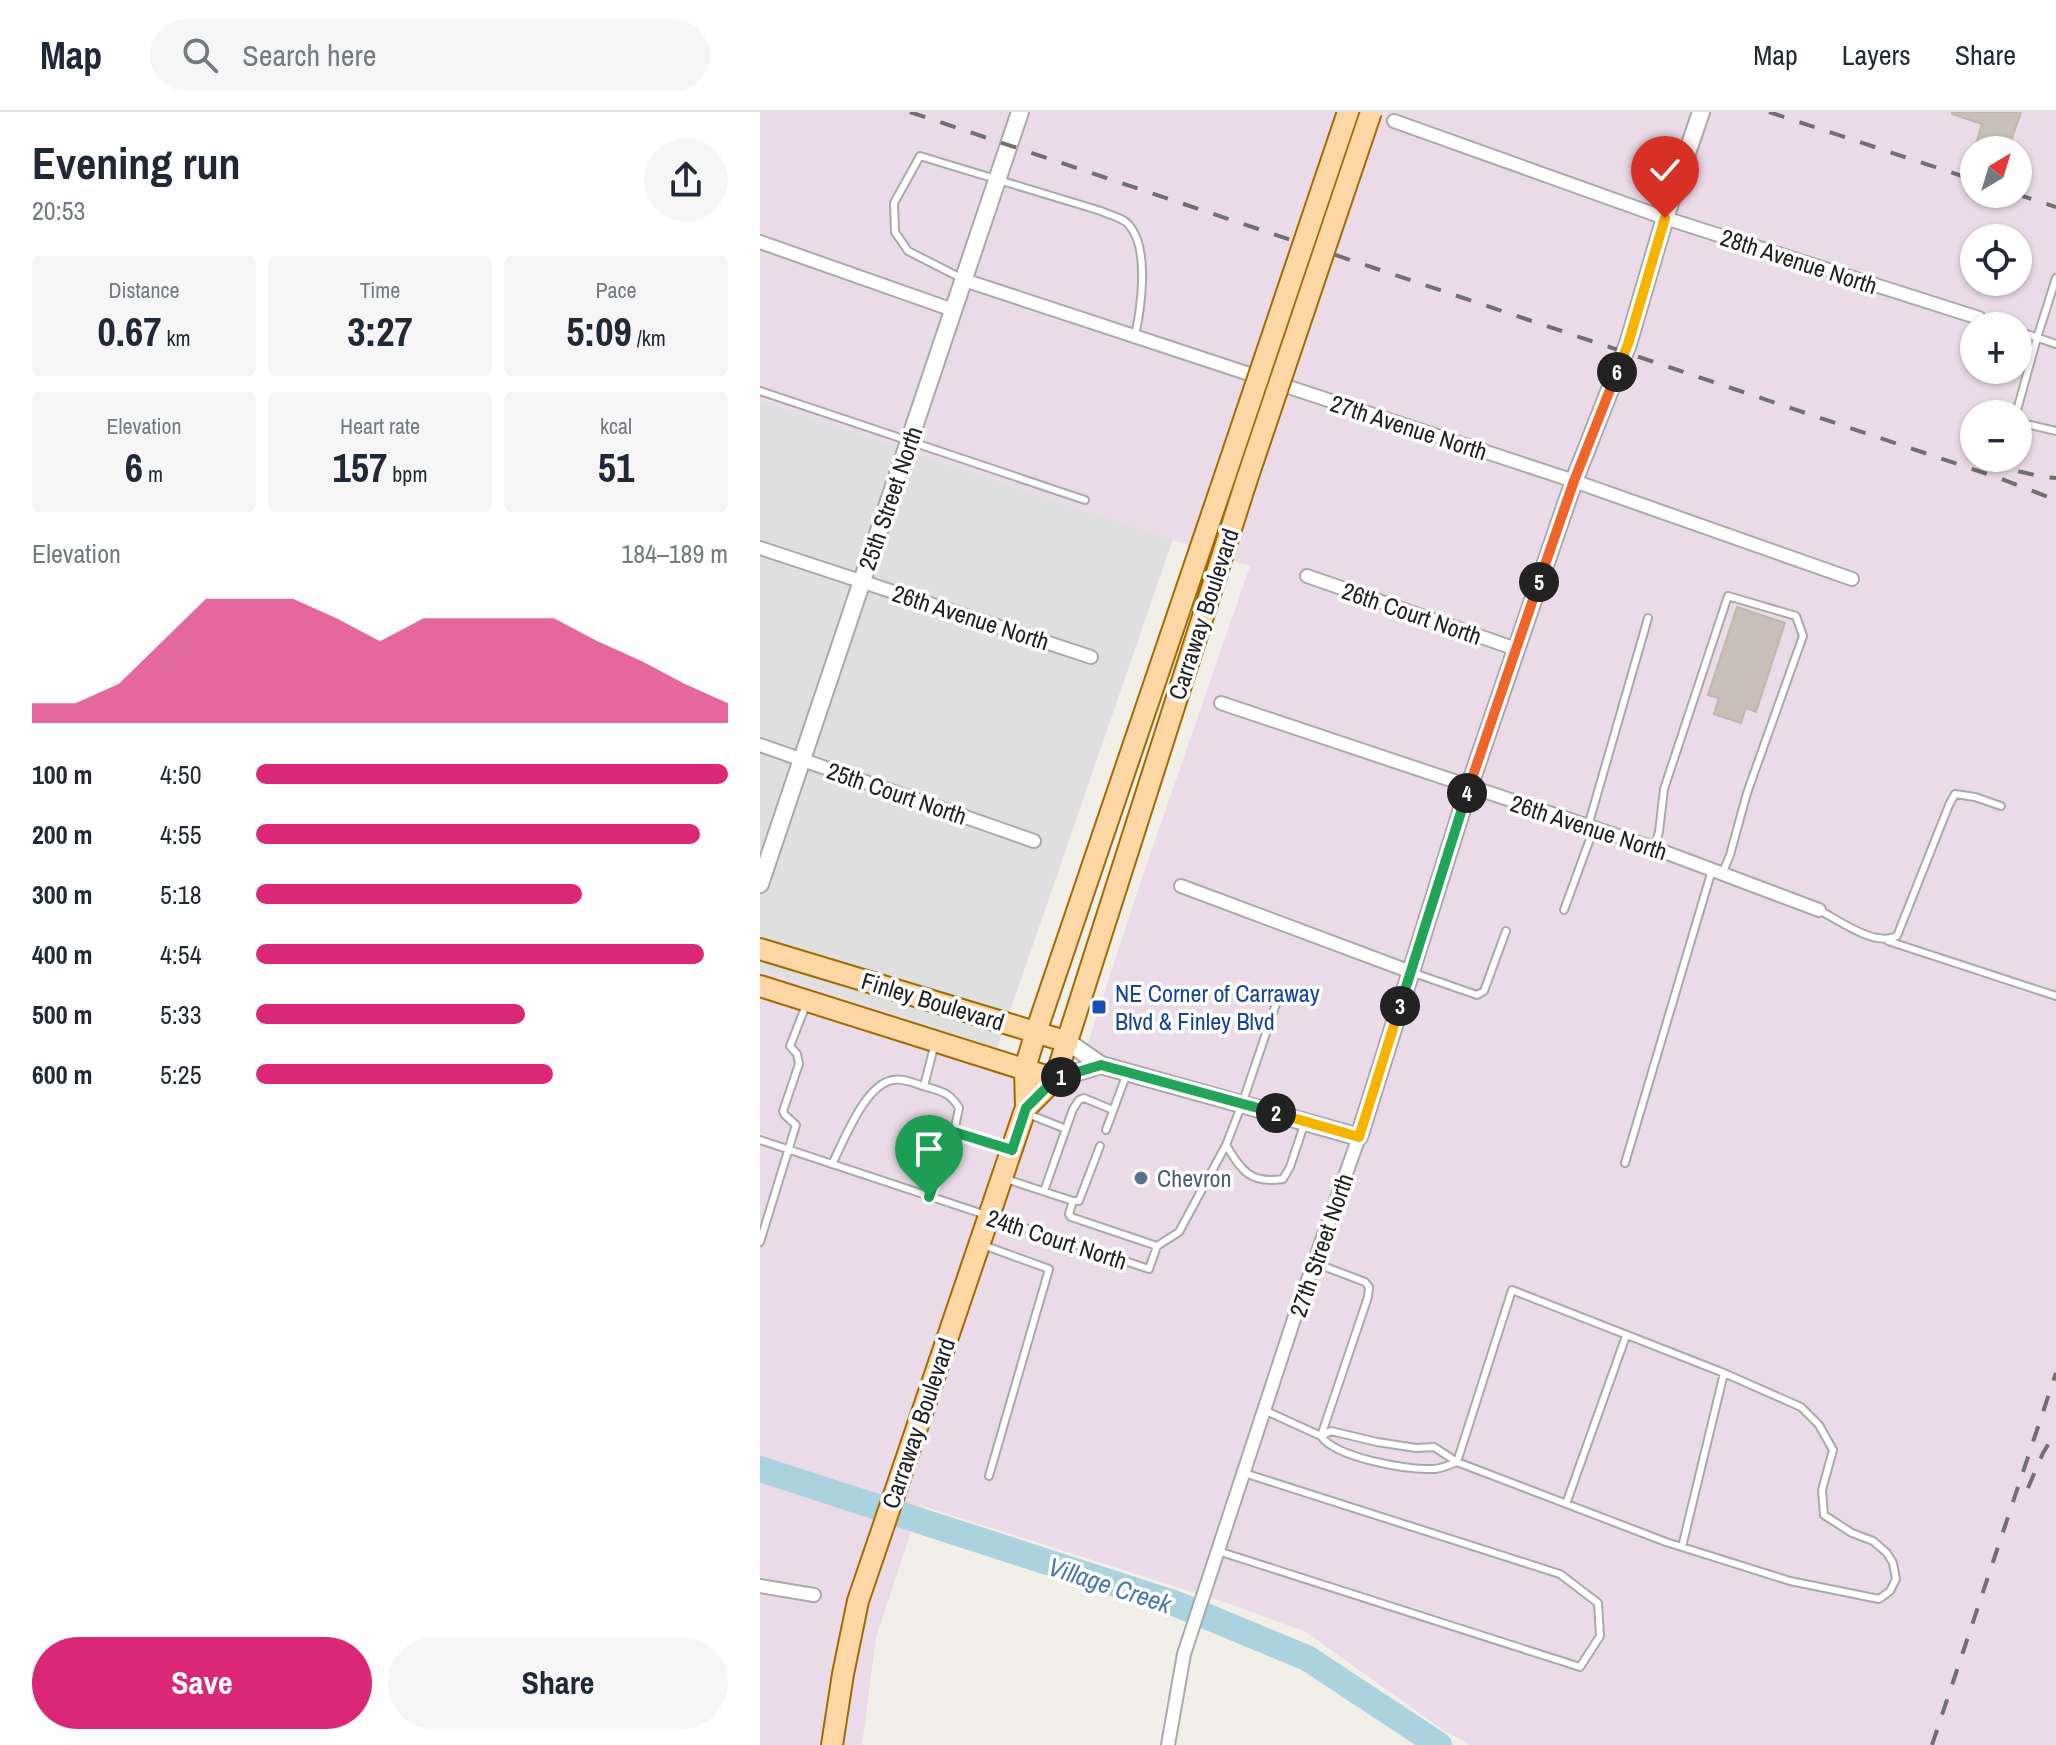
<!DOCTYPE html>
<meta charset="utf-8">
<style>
:root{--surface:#fff;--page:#f6f6f7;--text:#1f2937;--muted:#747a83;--line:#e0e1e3;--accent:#db2777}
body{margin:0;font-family:"Archivo Narrow",sans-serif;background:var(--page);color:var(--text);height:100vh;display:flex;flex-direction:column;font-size:30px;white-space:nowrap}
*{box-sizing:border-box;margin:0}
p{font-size:26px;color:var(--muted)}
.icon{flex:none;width:44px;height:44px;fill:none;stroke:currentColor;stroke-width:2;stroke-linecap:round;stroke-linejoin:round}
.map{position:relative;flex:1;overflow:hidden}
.side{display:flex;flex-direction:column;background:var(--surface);width:760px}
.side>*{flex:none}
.needle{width:52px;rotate:38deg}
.tools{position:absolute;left:1200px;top:24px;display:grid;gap:16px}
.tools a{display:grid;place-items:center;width:72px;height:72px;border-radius:50%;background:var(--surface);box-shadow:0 2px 6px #0004;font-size:40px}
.pin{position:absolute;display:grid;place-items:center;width:68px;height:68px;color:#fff;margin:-82px -34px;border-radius:50% 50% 50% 0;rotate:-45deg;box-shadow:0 0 8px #0007}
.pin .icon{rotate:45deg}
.km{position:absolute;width:40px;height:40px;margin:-20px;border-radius:50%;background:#222;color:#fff;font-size:22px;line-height:40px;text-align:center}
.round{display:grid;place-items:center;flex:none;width:84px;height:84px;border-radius:42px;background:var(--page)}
.head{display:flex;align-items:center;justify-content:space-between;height:136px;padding:0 32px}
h1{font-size:44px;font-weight:700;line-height:60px}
.stats{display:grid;grid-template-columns:repeat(3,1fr);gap:12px;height:136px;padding:8px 32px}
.stats div{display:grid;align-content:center;border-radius:8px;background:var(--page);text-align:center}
.stats b{font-size:40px;font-weight:700}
.stats small{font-size:22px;font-weight:400}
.stats p{font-size:22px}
.chart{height:224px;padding:16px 32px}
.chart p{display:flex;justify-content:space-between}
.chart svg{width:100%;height:144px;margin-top:8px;fill:var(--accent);opacity:.7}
.cta{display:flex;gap:16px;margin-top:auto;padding:16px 32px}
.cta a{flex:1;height:92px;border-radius:48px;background:var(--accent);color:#fff;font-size:32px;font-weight:700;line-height:92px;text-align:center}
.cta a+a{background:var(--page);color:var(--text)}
ul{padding:0 32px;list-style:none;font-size:26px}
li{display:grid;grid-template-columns:128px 96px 1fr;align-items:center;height:60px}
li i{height:20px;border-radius:10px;background:var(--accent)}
header{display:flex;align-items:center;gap:48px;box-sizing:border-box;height:112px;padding:0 40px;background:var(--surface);border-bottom:2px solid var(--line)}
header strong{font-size:38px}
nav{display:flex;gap:44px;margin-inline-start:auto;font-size:28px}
.search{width:560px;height:72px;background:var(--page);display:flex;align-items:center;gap:20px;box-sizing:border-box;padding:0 28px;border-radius:44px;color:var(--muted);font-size:30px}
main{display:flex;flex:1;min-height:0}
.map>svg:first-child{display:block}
.residential{fill:#e0dfdf}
.industrial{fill:#ebdbe8;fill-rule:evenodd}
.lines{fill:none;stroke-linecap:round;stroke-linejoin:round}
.river{stroke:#aad3df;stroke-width:26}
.building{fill:#c7bfb8;stroke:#c4b6ab;stroke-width:2}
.service-casing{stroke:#a9a9a9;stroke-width:10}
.minor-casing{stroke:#a9a9a9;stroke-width:16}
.tertiary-casing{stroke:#a9a9a9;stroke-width:20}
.primary-casing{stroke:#a06b00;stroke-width:24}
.service{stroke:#fff;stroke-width:6}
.minor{stroke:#fff;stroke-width:12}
.tertiary{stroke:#fff;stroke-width:16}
.primary{stroke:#fcd6a4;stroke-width:20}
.rail{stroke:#707070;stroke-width:4;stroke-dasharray:16 16;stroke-linecap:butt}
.primary-bridge-casing{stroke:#a06b00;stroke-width:24;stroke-linecap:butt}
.primary-bridge{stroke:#fcd6a4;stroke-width:20}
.split-1-casing{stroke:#fff;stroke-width:16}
.split-2-casing{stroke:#fff;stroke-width:16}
.split-3-casing{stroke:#fff;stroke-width:16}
.split-4-casing{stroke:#fff;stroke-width:16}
.split-5-casing{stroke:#fff;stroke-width:16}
.split-6-casing{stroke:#fff;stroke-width:16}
.split-7-casing{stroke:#fff;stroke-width:16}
.split-1{stroke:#22a559;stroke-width:10}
.split-2{stroke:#22a559;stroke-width:10}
.split-3{stroke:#f5b400;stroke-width:10}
.split-4{stroke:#22a559;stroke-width:10}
.split-5{stroke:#f0652b;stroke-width:10}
.split-6{stroke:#f0652b;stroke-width:10}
.split-7{stroke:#f5b400;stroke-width:10}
.transit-dot{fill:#1a4fb4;stroke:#fff;stroke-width:3}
.service-dot{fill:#5c6f8a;stroke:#fff;stroke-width:3}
.labels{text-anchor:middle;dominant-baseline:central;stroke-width:7;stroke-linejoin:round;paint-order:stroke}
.street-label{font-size:24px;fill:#222;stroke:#fff}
.transit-label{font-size:24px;fill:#164399;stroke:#fff;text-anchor:start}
.service-label{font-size:24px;fill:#4e5e75;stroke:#fff;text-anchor:start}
.water-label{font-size:26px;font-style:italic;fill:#4a7aab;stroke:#fff}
</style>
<header>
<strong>Map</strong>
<div class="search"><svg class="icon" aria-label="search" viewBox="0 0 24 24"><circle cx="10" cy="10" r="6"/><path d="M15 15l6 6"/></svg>Search here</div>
<nav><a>Map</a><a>Layers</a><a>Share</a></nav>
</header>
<main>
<section class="side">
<div class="head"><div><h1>Evening run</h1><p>20:53</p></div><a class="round"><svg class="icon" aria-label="share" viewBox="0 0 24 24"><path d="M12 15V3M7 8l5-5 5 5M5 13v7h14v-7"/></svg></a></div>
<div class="stats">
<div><p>Distance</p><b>0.67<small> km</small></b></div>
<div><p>Time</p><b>3:27</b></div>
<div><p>Pace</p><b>5:09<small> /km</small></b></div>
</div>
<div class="stats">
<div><p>Elevation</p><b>6<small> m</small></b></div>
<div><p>Heart rate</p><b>157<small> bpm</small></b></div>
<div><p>kcal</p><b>51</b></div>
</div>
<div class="chart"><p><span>Elevation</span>184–189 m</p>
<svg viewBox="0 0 160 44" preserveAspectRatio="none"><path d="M0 44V38L10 38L20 32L30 19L40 6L50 6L60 6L70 12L80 19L90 12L100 12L110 12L120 12L130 19L140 25L150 32L160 38V44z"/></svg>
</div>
<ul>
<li><b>100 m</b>4:50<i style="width:100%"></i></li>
<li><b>200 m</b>4:55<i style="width:94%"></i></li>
<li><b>300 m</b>5:18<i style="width:69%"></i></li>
<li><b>400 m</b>4:54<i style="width:95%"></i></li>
<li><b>500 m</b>5:33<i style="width:57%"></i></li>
<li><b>600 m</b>5:25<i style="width:63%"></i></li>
</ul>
<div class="cta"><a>Save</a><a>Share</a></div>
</section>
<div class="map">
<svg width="1296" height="1633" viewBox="0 0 1296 1633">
<rect width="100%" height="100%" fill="#f2efe9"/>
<path class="residential" d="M0 288 413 427 237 937 0 857Z"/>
<path class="industrial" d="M0 0H1296V1633H710L680 1616 546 1520 470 1492 160 1393 116 1526 102 1633H0V857L317 964 380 772 490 454 0 288ZM1214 38H1258V82H1214ZM1214 126H1258V170H1214ZM1214 214H1258V258H1214ZM1214 302H1258V346H1214Z"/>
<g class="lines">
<path class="river" d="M0 1357 414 1491 547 1546 679 1633"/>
</g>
<path class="building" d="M1192 0H1261L1248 38H1224L1215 35 1222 12 1192 2Z
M977 495 1025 511 996 600 986 596 981 611 954 602 959 586 948 583Z"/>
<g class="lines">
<defs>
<path id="service" d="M203 167 148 139 135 120 134 91 160 44 341 99C349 103 364 106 369 113 390 137 381 196 375 224
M1219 206 1246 214
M1258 219 1296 232
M0 279 325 388
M1256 302 1277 226 1296 166
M1258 310 1296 319
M828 714 888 506
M894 736 899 720 904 677 968 484 1036 504 1043 524 987 681 970 743 962 762
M804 798 834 716
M1059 798C1080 809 1115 835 1137 824L1189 693 1195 682 1215 685 1241 694
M1128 829 1296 884
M651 860 717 883 724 879 746 819
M164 974 175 931
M268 1002 306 1017
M346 1018 367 961
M0 1028 389 1157 397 1134
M466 1033C482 1059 490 1072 523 1067L530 1055 544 1013
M865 1051 952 758
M72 1052C84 1029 105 972 133 968 143 966 154 971 163 974 180 979 190 980 199 996L194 1020
M246 1067 313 1089H319L340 1034
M284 1079 313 997 319 988 324 986 353 998
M169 1085 190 1022 194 1020 248 1037
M313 1089 309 1102 311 1105 397 1134 419 1120 466 1033 482 992 518 886
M0 1130 36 1013 25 1003 23 999 39 952 37 942 30 934 46 893
M223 1133 289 1157 229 1364
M555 1151 605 1170 609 1175 608 1185 561 1324
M504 1298 561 1324C576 1346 647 1358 673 1357 681 1357 689 1353 697 1350
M561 1324 571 1319 617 1330 656 1336 674 1335 697 1350 906 1430 1030 1469 1119 1487 1130 1479 1136 1467 1133 1451 1127 1441 1113 1429 1092 1421 1064 1403 1062 1378 1073 1338 1059 1313 1041 1295 964 1261 752 1178 697 1350
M806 1392 866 1224
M922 1435 964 1261
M458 1439 820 1555 840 1524 838 1491 800 1462 484 1361"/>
<path id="minor" d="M634 9 905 106 1219 206
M0 130 193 198
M204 168 814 369 1092 467
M0 436 331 545
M547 464 756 537
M461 591 894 736 1059 798
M0 633 274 729
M421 774 651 860
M0 1474 54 1483
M408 1633 424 1542 534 1207 599 1025"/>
<path id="tertiary" d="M0 772 260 0
M308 930 341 953 599 1025 709 675 814 369 868 232 905 106 941 0
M295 967 341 953"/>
<path id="primary" d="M0 837 308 930
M0 874 295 967
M266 996 295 967 486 370
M72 1633 83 1562 98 1489 264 1001 266 996 265 956 276 920 465 364"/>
</defs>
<use href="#service" class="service-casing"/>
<use href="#minor" class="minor-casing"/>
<use href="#tertiary" class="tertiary-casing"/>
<use href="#primary" class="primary-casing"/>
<use href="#service" class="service"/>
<use href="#minor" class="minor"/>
<use href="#tertiary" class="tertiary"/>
<use href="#primary" class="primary"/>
<path class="rail" d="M150 0 1239 366 1296 388
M1009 0 1214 68
M1256 82 1296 95
M1227 352 1283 365 1296 366
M1268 1376 1283 1341 1296 1320
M1172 1633 1296 1261"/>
<defs>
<path id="primary-bridge" d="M465 364 588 0
M486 370 611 0"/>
</defs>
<use href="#primary-bridge" class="primary-bridge-casing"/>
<use href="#primary-bridge" class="primary-bridge"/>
</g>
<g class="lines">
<defs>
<path id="split-1" d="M169 1085 190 1022 194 1020 252 1038 266 996 295 967 301 965"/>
<path id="split-2" d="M301 965 341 953 516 1001"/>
<path id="split-3" d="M516 1001 599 1025 640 894"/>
<path id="split-4" d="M640 894 707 681"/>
<path id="split-5" d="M707 681 779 470"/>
<path id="split-6" d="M779 470 814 369 857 260"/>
<path id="split-7" d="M857 260 868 232 905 106"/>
</defs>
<use href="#split-1" class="split-1-casing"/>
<use href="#split-2" class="split-2-casing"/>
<use href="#split-3" class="split-3-casing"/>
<use href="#split-4" class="split-4-casing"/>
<use href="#split-5" class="split-5-casing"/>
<use href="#split-6" class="split-6-casing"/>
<use href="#split-7" class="split-7-casing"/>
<use href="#split-1" class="split-1"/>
<use href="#split-2" class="split-2"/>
<use href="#split-3" class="split-3"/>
<use href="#split-4" class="split-4"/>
<use href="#split-5" class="split-5"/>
<use href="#split-6" class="split-6"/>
<use href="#split-7" class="split-7"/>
</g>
<rect class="transit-dot" x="331" y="887" width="16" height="16" rx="4"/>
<circle class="service-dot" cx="381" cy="1066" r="8"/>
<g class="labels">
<g class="street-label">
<text transform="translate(1039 149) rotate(18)">28th Avenue North</text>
<text transform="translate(649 315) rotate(18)">27th Avenue North</text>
<text transform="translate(130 386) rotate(-71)">25th Street North</text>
<text transform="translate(652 501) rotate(19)">26th Court North</text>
<text transform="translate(443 502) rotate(-72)">Carraway Boulevard</text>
<text transform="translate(211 505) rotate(18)">26th Avenue North</text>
<text transform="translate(137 681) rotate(19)">25th Court North</text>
<text transform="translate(829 715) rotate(18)">26th Avenue North</text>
<text transform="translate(173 889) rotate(17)">Finley Boulevard</text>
<text transform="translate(297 1127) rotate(18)">24th Court North</text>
<text transform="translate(561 1133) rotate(-71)">27th Street North</text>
<text transform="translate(158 1311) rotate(-71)">Carraway Boulevard</text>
</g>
<g class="transit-label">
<text x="355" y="881">NE Corner of Carraway<tspan x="355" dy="28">Blvd &amp; Finley Blvd</tspan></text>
</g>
<g class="service-label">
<text x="397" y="1066">Chevron</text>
</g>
<g class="water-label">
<text transform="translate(350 1473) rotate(18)">Village Creek</text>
</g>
</g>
</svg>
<div class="tools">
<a><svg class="needle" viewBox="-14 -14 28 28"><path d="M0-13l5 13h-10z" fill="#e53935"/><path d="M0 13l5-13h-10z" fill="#747a83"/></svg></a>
<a><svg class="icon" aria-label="locate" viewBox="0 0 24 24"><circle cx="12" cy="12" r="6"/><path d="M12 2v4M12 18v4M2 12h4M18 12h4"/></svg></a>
<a>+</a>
<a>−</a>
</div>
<div class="pin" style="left:169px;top:1085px;background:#1e9e55"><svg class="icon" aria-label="arrive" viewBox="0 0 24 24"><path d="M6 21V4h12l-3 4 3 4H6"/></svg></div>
<div class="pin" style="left:905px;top:106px;background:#d93025"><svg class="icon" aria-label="check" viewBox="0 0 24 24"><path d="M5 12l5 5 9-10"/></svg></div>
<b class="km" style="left:301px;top:965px">1</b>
<b class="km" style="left:516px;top:1001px">2</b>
<b class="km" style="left:640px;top:894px">3</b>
<b class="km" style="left:707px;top:681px">4</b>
<b class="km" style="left:779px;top:470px">5</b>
<b class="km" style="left:857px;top:260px">6</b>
</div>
</main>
